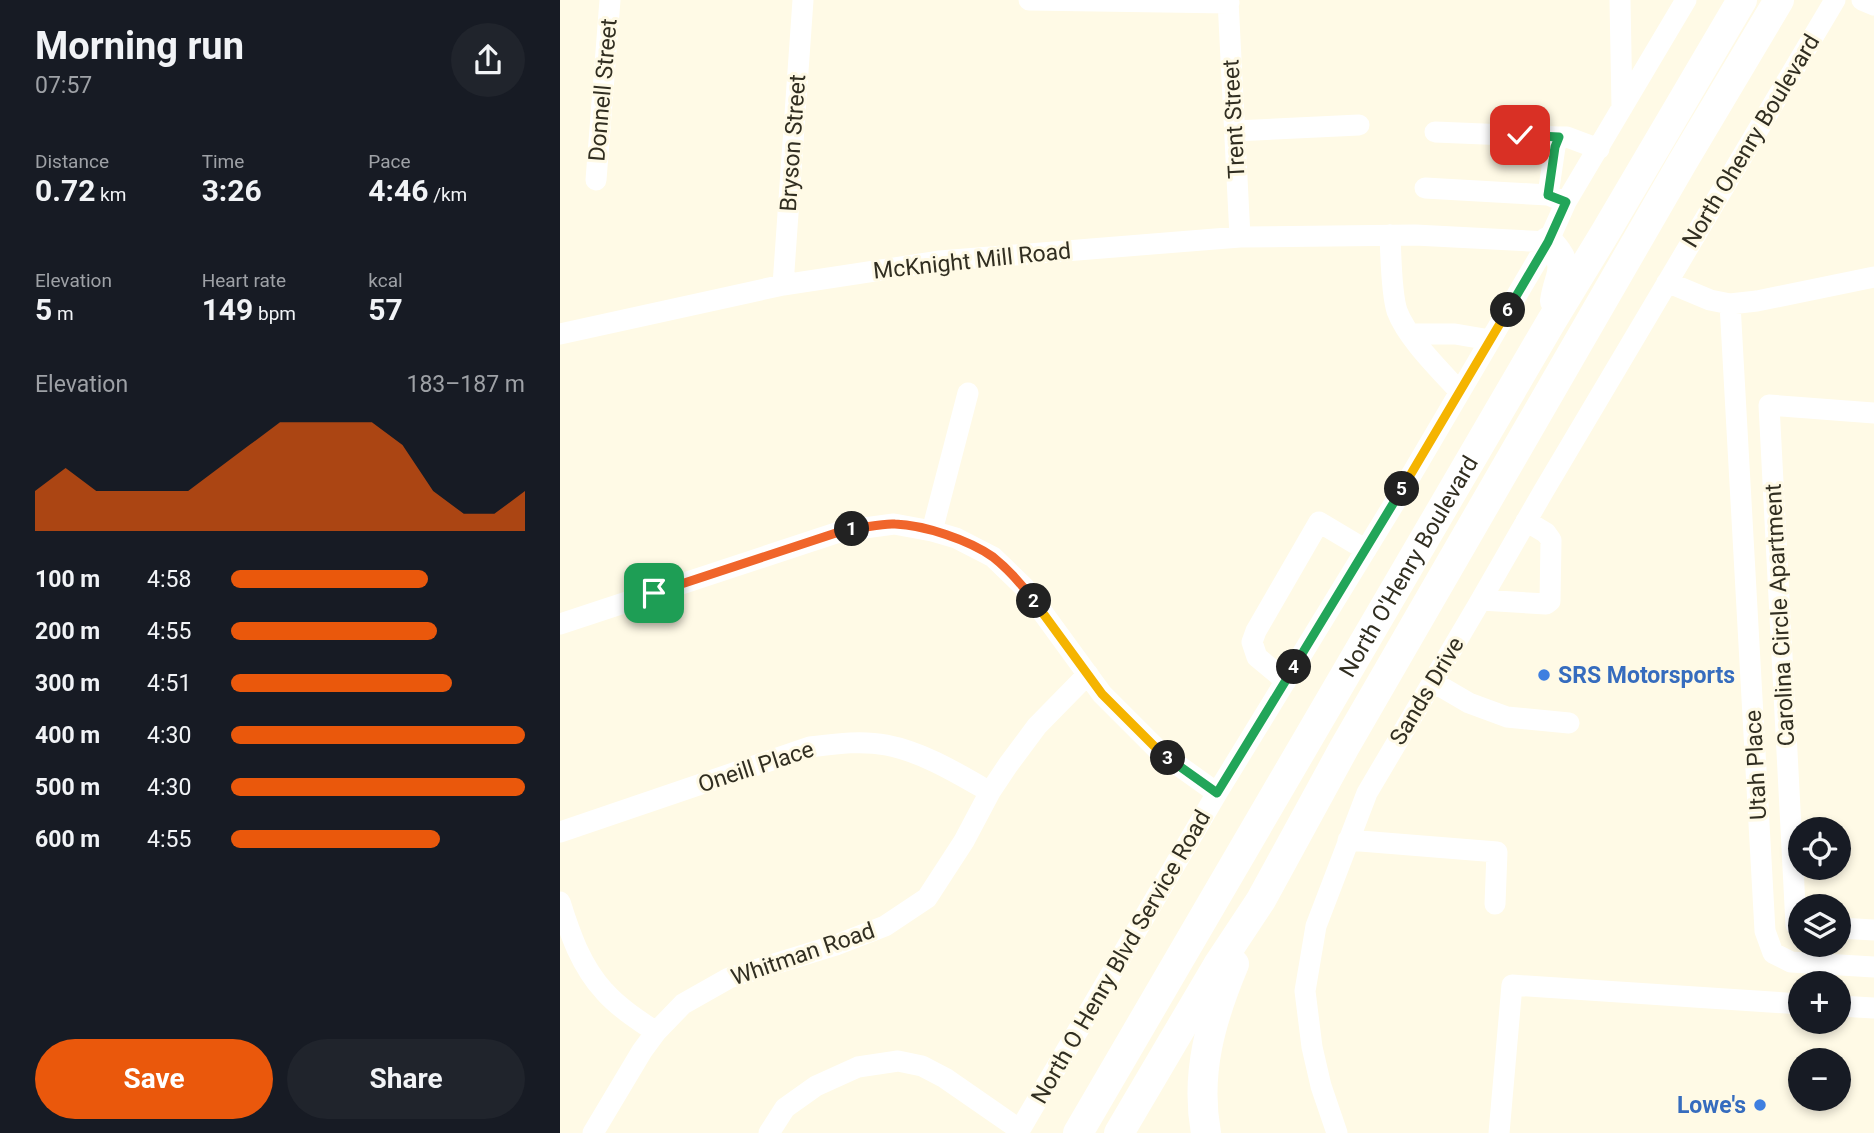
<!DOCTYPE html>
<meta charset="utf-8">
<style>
:root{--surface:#171b24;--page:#20242c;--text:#f1f3f6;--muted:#9ea1a6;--accent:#ea580c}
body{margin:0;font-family:Roboto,sans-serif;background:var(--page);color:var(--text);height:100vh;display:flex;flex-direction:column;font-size:26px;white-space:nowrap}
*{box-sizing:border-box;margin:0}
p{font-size:23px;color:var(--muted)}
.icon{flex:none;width:38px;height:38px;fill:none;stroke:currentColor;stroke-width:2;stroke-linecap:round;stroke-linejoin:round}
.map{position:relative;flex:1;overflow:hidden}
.details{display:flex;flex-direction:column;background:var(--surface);width:560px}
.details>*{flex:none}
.controls{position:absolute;left:1228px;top:817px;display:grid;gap:14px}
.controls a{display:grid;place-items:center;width:63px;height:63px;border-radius:50%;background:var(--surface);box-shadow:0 4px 10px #0003;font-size:35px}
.pin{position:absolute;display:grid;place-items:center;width:60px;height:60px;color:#fff;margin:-30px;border-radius:14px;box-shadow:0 4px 10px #0006}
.km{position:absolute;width:35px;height:35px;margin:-18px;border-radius:50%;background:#222;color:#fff;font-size:19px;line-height:35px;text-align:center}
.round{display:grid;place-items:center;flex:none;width:74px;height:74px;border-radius:37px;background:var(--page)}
.overview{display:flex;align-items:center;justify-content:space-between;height:119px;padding:0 35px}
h1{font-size:38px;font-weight:700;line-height:52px}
.stats{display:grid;grid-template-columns:repeat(3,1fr);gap:10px;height:119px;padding:7px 35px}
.stats div{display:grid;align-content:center}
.stats b{font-size:30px;font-weight:700}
.stats small{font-size:19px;font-weight:400}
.stats p{font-size:19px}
.chart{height:196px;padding:14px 35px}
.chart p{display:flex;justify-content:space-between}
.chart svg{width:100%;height:126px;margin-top:7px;fill:var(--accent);opacity:.7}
.button{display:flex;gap:14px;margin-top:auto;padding:14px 35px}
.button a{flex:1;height:80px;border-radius:42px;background:var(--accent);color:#fff;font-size:28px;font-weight:700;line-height:80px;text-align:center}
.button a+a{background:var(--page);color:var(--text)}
ul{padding:0 35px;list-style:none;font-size:23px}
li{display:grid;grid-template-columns:112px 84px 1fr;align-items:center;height:52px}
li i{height:18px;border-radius:9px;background:var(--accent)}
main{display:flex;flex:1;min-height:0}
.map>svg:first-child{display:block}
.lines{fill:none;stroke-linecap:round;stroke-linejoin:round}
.minor{stroke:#fff;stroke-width:21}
.highway{stroke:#fff;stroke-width:30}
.split-1-casing{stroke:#fff;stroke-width:14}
.split-2-casing{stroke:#fff;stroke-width:14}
.split-3-casing{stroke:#fff;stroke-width:14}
.split-4-casing{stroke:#fff;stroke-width:14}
.split-5-casing{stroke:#fff;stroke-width:14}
.split-6-casing{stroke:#fff;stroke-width:14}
.split-7-casing{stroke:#fff;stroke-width:14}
.split-1{stroke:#f0652b;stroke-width:9}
.split-2{stroke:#f0652b;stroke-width:9}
.split-3{stroke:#f5b400;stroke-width:9}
.split-4{stroke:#22a559;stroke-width:9}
.split-5{stroke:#22a559;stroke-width:9}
.split-6{stroke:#f5b400;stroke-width:9}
.split-7{stroke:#22a559;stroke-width:9}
.shop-dot{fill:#3f7fe0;stroke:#fffae6;stroke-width:2.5}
.labels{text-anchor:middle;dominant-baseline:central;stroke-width:6;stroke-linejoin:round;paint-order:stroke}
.street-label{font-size:23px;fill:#312e21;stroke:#fffae6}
.shop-label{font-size:23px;font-weight:bold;fill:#366cbe;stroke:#fffae6;text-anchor:start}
</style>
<main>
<section class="details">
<div class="overview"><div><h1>Morning run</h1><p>07:57</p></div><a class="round"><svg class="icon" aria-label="share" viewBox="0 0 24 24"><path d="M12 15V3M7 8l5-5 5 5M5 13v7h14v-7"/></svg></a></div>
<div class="stats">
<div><p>Distance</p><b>0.72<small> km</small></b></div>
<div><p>Time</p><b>3:26</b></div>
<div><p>Pace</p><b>4:46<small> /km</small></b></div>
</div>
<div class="stats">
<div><p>Elevation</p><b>5<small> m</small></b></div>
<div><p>Heart rate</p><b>149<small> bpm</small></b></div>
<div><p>kcal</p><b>57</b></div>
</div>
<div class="chart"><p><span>Elevation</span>183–187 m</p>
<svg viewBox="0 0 160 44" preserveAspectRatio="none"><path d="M0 44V30L10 22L20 30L30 30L40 30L50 30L60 22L70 14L80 6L90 6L100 6L110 6L120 14L130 30L140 38L150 38L160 30V44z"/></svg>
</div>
<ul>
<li><b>100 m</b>4:58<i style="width:67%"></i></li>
<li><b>200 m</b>4:55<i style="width:70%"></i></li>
<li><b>300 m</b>4:51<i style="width:75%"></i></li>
<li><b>400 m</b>4:30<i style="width:100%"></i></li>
<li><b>500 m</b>4:30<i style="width:100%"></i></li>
<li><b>600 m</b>4:55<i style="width:71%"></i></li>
</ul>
<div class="button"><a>Save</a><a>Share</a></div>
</section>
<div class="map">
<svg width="1314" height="1133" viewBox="0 0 1314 1133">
<rect width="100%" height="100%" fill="#fffae6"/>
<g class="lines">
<path class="minor" d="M469 0 669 3
M668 0 680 237
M1060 0 1062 108
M1302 0 1314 5
M675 131 799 125
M875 132 998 137
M36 180 50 0
M865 188 988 195 1006 202
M988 195 995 147 998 137H1007L1039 149
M830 235C831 255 831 292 837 311 847 338 880 370 900 392
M1107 282 1150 300 1170 304 1197 301 1314 277
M223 285 243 0
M1170 304 1205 931 1213 953 1231 962 1314 967
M0 334 223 285 380 261 680 237 855 235 988 242
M851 334H895L930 340
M372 531 408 393
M921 600 986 604 990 601 991 540 986 533 966 521
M0 624 282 531 334 524 372 531 396 538 433 557 464 587 542 694 601 753 657 793
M726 681 697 657 692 642 696 631 759 522 806 550
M873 682 909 703 947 717 1009 723
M0 832 250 747C274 744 301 740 326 745 363 752 397 773 430 792
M788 840 937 852 935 904
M0 902C10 934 21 966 44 991 58 1007 78 1020 96 1032
M1241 925H1236L1209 405 1314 413
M1279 928 1314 930
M1279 1006 1314 1008
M33 1133 82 1051 96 1032 123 1004 169 978 276 945 325 926 367 898 404 841 430 792 448 765 477 726 528 674
M209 1133 225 1108 256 1086 298 1067 338 1061 362 1066 385 1078 460 1130
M458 1133 657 793 840 494 988 242 1006 202 1126 0
M777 1133 761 1086 752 1047 745 991 756 926 807 793 918 605 983 492 1275 0
M939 1133 952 985 1241 1004"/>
<g class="highway">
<path d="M988 242C1013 268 999 272 995 301"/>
<path id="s1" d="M518 1133 991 322 1045 233 1182 0"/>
<path d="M559 1133 658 965 701 900 784 748 1122 163 1219 0"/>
<path d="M646 1133C635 1073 651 1019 674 964"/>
</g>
</g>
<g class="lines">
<defs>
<path id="split-1" d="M94 593 282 531 292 529"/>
<path id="split-2" d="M292 529C306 528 321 523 335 524 364 525 409 540 433 557 448 569 463 586 474 601"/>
<path id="split-3" d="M474 601 542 694 601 753 608 758"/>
<path id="split-4" d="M608 758 657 793 734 667"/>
<path id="split-5" d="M734 667 842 489"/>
<path id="split-6" d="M842 489 948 310"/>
<path id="split-7" d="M948 310 988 242 1006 202 988 195 995 147 999 137 960 135"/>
</defs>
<use href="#split-1" class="split-1-casing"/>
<use href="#split-2" class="split-2-casing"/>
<use href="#split-3" class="split-3-casing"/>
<use href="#split-4" class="split-4-casing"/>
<use href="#split-5" class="split-5-casing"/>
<use href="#split-6" class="split-6-casing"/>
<use href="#split-7" class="split-7-casing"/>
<use href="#split-1" class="split-1"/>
<use href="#split-2" class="split-2"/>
<use href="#split-3" class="split-3"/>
<use href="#split-4" class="split-4"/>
<use href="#split-5" class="split-5"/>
<use href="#split-6" class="split-6"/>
<use href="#split-7" class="split-7"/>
</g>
<g class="shop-dot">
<circle cx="984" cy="675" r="7"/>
<circle cx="1200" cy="1105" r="7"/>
</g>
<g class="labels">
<g class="street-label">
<text transform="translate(43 90) rotate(-85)">Donnell Street</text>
<text transform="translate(674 119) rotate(-93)">Trent Street</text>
<text transform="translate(1191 141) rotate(-59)">North Ohenry Boulevard</text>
<text transform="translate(233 143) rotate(-86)">Bryson Street</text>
<text transform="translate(412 261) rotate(-6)">McKnight Mill Road</text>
<text stroke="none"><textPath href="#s1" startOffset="656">North O'Henry Boulevard</textPath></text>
<text transform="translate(1220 615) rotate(-93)">Carolina Circle Apartment</text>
<text transform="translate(867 691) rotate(-59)">Sands Drive</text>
<text transform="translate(1196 765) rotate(-93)">Utah Place</text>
<text transform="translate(196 767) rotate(-18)">Oneill Place</text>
<text transform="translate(243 954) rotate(-19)">Whitman Road</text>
<text transform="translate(561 957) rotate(-60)">North O Henry Blvd Service Road</text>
</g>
<g class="shop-label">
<text x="998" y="675">SRS Motorsports</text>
<text x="1186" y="1105" text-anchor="end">Lowe's</text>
</g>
</g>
</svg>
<div class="controls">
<a><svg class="icon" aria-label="locate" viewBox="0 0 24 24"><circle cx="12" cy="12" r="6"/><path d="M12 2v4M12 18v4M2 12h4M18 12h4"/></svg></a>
<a><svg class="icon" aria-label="layers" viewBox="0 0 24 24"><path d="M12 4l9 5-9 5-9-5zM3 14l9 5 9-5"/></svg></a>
<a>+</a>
<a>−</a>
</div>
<div class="pin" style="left:94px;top:593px;background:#1e9e55"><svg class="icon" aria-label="arrive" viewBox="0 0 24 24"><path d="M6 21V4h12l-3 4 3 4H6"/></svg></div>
<div class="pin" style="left:960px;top:135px;background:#d93025"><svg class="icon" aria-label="check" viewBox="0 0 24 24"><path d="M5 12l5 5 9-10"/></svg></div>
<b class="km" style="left:292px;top:529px">1</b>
<b class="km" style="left:474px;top:601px">2</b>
<b class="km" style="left:608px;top:758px">3</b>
<b class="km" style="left:734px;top:667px">4</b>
<b class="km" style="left:842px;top:489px">5</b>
<b class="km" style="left:948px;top:310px">6</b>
</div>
</main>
